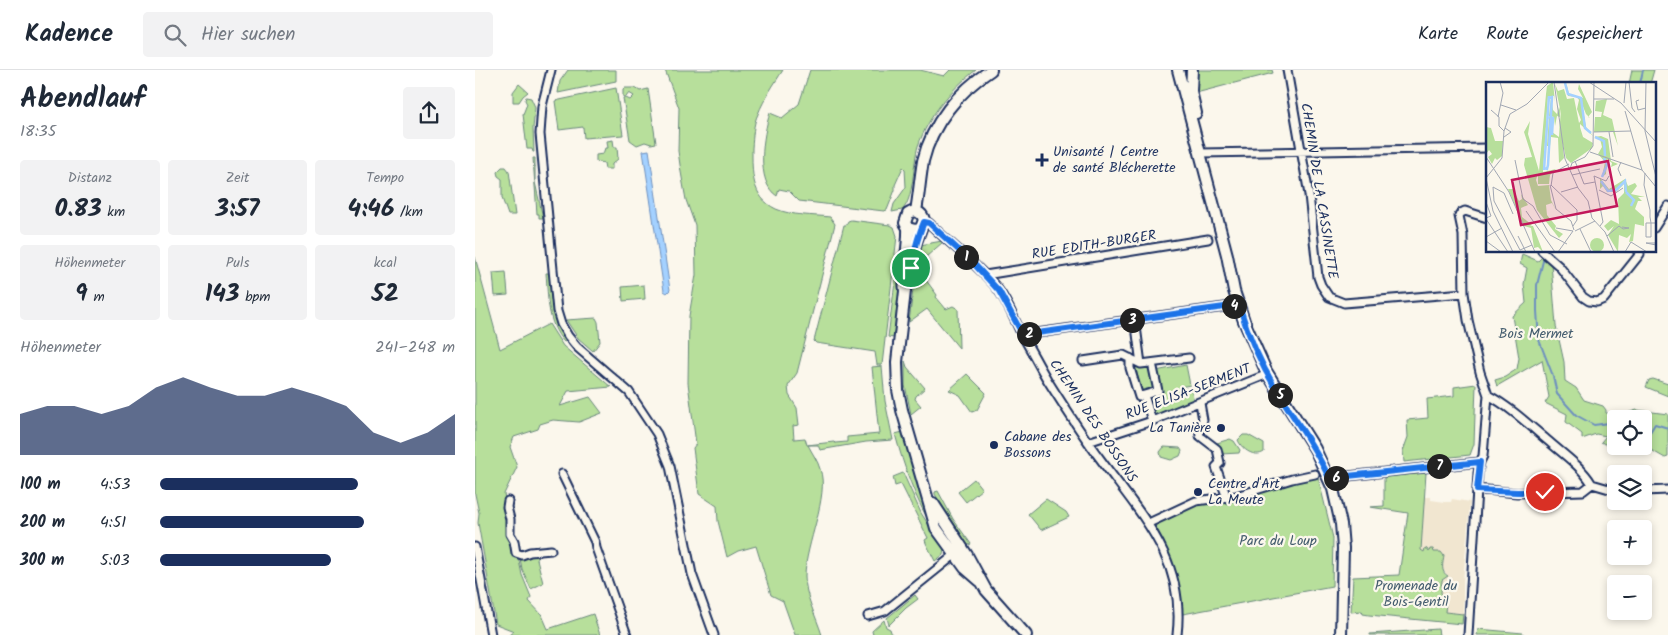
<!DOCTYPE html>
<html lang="de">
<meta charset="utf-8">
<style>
:root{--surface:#fff;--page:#f2f2f3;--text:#1f2937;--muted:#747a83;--line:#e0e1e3;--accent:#1b2f5e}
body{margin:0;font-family:Kalam,sans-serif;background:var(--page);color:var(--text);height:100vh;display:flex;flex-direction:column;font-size:19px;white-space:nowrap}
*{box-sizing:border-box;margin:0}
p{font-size:16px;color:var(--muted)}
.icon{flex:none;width:28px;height:28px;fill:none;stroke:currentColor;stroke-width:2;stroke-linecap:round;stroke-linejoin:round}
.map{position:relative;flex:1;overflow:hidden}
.side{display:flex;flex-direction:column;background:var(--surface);width:475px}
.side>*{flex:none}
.fabs{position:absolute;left:1132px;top:340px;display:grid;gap:10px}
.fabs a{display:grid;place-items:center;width:45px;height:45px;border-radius:5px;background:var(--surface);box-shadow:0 2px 8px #0003;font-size:25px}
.pin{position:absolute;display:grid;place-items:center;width:42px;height:42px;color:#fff;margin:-21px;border:2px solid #fff;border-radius:50%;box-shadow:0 1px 5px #0007}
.km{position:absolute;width:25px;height:25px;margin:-12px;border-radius:50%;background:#222;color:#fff;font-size:14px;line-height:25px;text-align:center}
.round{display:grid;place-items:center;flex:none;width:52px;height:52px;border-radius:5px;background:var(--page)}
.head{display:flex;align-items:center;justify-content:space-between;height:85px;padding:0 20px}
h1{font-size:28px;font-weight:700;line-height:38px}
.figures{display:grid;grid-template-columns:repeat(3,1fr);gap:8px;height:85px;padding:5px 20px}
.figures div{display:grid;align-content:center;border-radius:5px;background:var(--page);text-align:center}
.figures b{font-size:25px;font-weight:700}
.figures small{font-size:14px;font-weight:400}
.figures p{font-size:14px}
.chart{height:140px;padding:10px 20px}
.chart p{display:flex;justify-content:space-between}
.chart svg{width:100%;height:90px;margin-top:5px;fill:var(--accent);opacity:.7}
ul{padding:0 20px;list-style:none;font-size:16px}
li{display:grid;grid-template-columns:80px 60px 1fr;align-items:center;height:38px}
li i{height:12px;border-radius:6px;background:var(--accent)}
header{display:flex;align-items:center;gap:30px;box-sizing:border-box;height:70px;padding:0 25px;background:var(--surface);border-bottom:1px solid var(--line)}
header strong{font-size:24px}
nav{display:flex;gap:28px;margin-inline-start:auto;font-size:18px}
.search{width:350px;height:45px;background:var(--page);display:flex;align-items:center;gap:12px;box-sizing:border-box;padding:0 18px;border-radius:5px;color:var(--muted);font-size:19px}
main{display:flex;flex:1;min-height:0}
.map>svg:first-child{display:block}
.built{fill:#f1e6d0}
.green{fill:#b7df9b;stroke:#69877c}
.water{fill:#a4d1ff;stroke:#6d90bf}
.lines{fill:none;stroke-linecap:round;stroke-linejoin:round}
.stream{stroke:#6d90bf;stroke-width:2}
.street-casing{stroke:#1b2f5e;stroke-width:11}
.secondary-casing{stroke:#1b2f5e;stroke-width:14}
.street{stroke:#fbf7ec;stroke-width:7}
.secondary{stroke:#fbf7ec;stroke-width:10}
.route-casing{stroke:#fff;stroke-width:10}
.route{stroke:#1a73e8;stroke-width:6}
.poi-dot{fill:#1b2f5e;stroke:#fbf7ec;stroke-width:2}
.labels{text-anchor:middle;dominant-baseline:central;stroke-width:4.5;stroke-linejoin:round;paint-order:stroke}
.poi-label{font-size:14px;fill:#1b2f5e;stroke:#fbf7ec;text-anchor:start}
.street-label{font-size:14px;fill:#1b2f5e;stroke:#fbf7ec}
.park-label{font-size:14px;fill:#425b6d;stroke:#fbf7ec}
.inset-river{fill:none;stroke:#a4d1ff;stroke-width:2.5}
.inset-road{fill:none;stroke:#a1a7b3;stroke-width:1}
.view{fill:#c2185b;fill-opacity:0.15;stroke:#c2185b;stroke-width:2.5}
.inset-edge{fill:none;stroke:#1b2f5e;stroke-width:2.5}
</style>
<header>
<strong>Kadence</strong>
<div class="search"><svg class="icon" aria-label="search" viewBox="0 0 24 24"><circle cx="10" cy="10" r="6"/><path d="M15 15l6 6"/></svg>Hier suchen</div>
<nav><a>Karte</a><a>Route</a><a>Gespeichert</a></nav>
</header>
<main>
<section class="side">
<div class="head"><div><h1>Abendlauf</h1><p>18:35</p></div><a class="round"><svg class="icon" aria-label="share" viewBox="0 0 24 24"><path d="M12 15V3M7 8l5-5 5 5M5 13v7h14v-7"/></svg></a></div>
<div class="figures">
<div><p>Distanz</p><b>0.83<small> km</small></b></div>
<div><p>Zeit</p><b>3:57</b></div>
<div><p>Tempo</p><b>4:46<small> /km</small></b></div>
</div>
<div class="figures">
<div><p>Höhenmeter</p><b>9<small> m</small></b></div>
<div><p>Puls</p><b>143<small> bpm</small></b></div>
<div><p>kcal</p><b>52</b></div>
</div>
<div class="chart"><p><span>Höhenmeter</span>241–248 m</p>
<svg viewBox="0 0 160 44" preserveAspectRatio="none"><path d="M0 44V24L10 20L20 20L30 24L40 20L50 11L60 6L70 11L80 15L90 15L100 11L110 15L120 20L130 33L140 38L150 33L160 24V44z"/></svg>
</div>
<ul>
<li><b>100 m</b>4:53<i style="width:67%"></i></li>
<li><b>200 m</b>4:51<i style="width:69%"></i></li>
<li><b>300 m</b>5:03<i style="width:58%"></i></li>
</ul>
</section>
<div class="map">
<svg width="1193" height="565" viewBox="0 0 1193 565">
<rect width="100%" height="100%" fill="#fbf7ec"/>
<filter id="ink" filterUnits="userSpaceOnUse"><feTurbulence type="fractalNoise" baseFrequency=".02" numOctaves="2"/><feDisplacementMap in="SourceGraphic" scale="10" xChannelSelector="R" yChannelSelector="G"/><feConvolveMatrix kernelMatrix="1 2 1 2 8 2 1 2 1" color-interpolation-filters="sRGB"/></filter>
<g filter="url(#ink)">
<path class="built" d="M949 427H956V430L970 432H976L977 429 995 432 988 511V544L970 542 971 533 966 523 967 510 973 506 968 500V486L966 482H959L958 479H955L954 482 952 479H950L949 482 946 480Z"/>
<path class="green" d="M93 0H141V11L83 23 85 11Z
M190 0H308C299 14 289 29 283 44 278 54 278 67 277 78 277 102 276 127 301 139 317 146 338 145 355 147L360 154 322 303 313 316 314 325 322 338 324 355 318 356 319 369 330 368 332 375 359 372 360 373 372 372V367L404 364 397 297 407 296 410 331 418 370 391 372 345 380 343 375H333C337 383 343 391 345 399 355 426 330 475 330 506 330 526 341 546 347 565H320L308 531 296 525 281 476 263 481 252 487 243 451 242 436 224 424 218 378 221 374 213 313 214 246 221 205 220 155 211 130 206 102 203 81 204 38Z
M335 0H445L469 6 475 0H501C475 20 454 45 443 76 438 92 439 130 427 140L417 142 419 134 431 117 430 99 428 97 420 115V120L412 140 409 141 324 131 314 121 304 119 302 126C280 112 288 65 295 43L307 48 324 34Z
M722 0H797L798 3 721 23Z
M1157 0H1179L1175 14H1154Z
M44 14 53 22 48 26 44 32H38V22Z
M141 18 148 65 109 68 108 57 84 60 80 31Z
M150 18H160L165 21 173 19 181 73 176 74 170 72 162 75 155 70 148 28H151L155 30 159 26 154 23 151 27H148V20Z
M51 27 56 28 60 37 58 59 59 82H58L57 79H52L48 44 52 34 50 30Z
M138 70 139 77H142L143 89 137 94V99H130L129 93 121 91V85L128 84 130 78H133L132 71Z
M58 88H60V112L68 148H64V144H62Z
M27 97H31L34 101 40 145H33L27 128V109L23 106 22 102Z
M376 150 415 155 419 157 422 166 407 295H402L400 282 341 273 339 271 369 155H371L373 151Z
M467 171 468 172 443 194 442 198 462 225 461 227 471 239 478 236 483 239 484 278 452 239 434 252 441 195 445 175Z
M1047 184 1063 191 1068 186 1076 193 1081 256 1089 292 1090 311 1101 318 1109 330 1128 336 1131 340V343L1145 345 1162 340 1193 344V387L1190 388 1169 376V349H1141V376H1148L1147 380 1136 377 1126 372 1131 366 1121 364 1107 369V364L1091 352 1092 344 1070 333 1074 327 1067 290 1022 316 1020 310 1030 307 1042 299 1044 288 1037 246 1051 233 1049 214 1052 198 1045 194Z
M0 187 25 279 74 254 88 276 136 317 93 321 85 336 115 327 127 343 104 352 78 350 65 354 63 359 39 367 35 377 42 397 29 424 35 454 33 469 41 476 47 505 56 527 54 531 67 545 73 559 118 544 125 565H34L39 561 21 554 3 453 4 443 0 424Z
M31 202 33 225 20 226 18 203Z
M71 203H74C76 228 76 250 91 271L89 272C72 253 73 227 71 203Z
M421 204H427L419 268 413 267Z
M169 215 170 229 148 231 147 217Z
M121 248 123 252 125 272 118 281 103 268 91 250Z
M430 291 432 297 450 318 441 326 440 329 446 336 436 344 430 315Z
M675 295 681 321 666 323 661 298Z
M711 295 715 315 705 317 706 320 716 318 719 332 679 347 672 326 681 323V301Z
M492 304 511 323 502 340 497 342 485 325 474 320Z
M1178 309 1193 314V326L1171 317 1174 310Z
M1001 314 999 374 995 385 929 392 928 381 933 367 932 350 953 348 952 329 979 326V317Z
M428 362 439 403 458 458C440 429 429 397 420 364Z
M768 365H773L789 374V382C780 388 767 380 763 370Z
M755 369 759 371 765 380 764 383 746 384 742 373Z
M689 377 705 378 707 381 705 386 696 390 686 387 685 382Z
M428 403 446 443 469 479 468 485 460 491 451 473 450 470 453 468 426 414 420 416 418 407Z
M951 403 946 480 949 482 950 478 952 479 954 482 955 479H958L959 482H966L969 486C968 493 965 502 973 506L967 510 966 523C972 530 971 533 970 542L988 544 987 554 894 545 888 544 887 541 876 542 878 507 924 505 933 443 895 437 909 436V407Z
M843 407 858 468 857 516 708 544C703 534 704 523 702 513 698 492 689 473 678 454L723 433Z
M499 409 507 419 491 432 483 422Z
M463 421 478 449 496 474 494 475H492C480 459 469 442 460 424V422Z
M571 429 591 442 594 447 566 460 553 444Z
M61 485 68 513 56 519 47 499 45 488Z
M440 525 443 529 431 538 414 555 412 548Z
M409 550 411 557 415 559 417 565H398L397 561Z
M963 559 964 565H895V564Z
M1003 559 1048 563V565H1002Z"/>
<path class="water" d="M174 80 195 220 192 223 189 221 168 81Z"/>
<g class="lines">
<path class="stream" d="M1165 14 1168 0
M1069 187 1062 215V241L1064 270 1078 306 1082 324 1101 345 1119 355 1141 352
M1169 362H1175L1180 354 1193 358"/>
<defs>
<path id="street" d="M76 0 67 36 65 64 82 241 86 254 93 266 102 277 154 322 182 364 195 396 217 504 239 565
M812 0 834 125 843 207 846 215 854 227 869 233 989 223
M725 83 1012 78
M449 152 454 153C476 175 502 194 522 218 533 232 539 249 547 265 556 280 564 296 573 311 590 338 607 365 626 390 666 445 711 490 702 565
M1179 158 1193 136
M1067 181 1084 196 1108 227 1114 231 1122 232 1129 229 1165 184
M510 205 733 169
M660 249 666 294
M547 265 764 235
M655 288V298L664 327 669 325
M608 291 648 285 666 294 714 288
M1013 325C1035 337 1053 354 1072 370 1088 384 1106 396 1117 414L1141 421
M725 333 728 350 724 357 725 366 742 379 745 393 741 397 752 428
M677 351 669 325 683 321 677 293
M613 372 677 351 793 304
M87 404 120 472 121 478 152 565
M854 408 1005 392
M1002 419 1042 423 1108 421 1117 414
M1169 421 1193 420
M33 431 32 437 35 449V464L39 471 41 483 47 485 55 482 76 480
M676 452 721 431 761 426 817 409 840 404
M0 477 16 565
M393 546 410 541 482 483
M993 565 1003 403 1005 392 1008 386 1013 325 1005 302 993 250 989 223 988 165 984 146 986 143 990 141 1012 148"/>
<path id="secondary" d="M703 0 752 185 759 221 769 251 791 301 840 379 858 419 866 454 868 478 866 565
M717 0 716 21 721 43
M441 141C444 125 445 108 448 91 457 53 484 21 516 0
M433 158C434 179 427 200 430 221L422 292 423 320 427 340 461 458 490 498 505 511
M438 186 441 172 449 150C447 142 440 139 433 144L430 153 433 158 440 160 445 159
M458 433 492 485 511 520 551 565"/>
</defs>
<use href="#street" class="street-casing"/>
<use href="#secondary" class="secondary-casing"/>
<use href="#street" class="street"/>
<use href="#secondary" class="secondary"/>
</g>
</g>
<g class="lines" filter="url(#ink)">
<defs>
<path id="route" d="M436 198C439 182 442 168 449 152L454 153 500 195 524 221 548 265 764 235C773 265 785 293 801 319 819 349 840 376 854 408L1005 392 1002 420 1042 422H1070"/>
</defs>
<use href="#route" class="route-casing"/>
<use href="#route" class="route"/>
</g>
<g class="poi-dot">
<path d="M564.5 82.5h5v5h5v5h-5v5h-5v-5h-5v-5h5z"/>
<circle cx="746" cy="358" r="5"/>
<circle cx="519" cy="375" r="5"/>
<circle cx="723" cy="422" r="5"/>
</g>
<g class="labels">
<g class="poi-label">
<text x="578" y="82">Unisanté | Centre<tspan x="578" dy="16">de santé Blécherette</tspan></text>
<text x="736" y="358" text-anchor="end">La Tanière</text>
<text x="529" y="367">Cabane des<tspan x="529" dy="16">Bossons</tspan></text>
<text x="733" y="414">Centre d'Art<tspan x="733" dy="16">La Meute</tspan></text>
</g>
<g class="street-label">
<text transform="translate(844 121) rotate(81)">CHEMIN DE LA CASSINETTE</text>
<text transform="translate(619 175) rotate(-9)">RUE EDITH-BURGER</text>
<text transform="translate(713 322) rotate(-21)">RUE ELISA-SERMENT</text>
<text transform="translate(618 351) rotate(56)">CHEMIN DES BOSSONS</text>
</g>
<g class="park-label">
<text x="1061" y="264">Bois Mermet</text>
<text x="803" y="471">Parc du Loup</text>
<text x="941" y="516">Promenade du<tspan x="941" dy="16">Bois-Gentil</tspan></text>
</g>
</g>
<g transform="translate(1011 12)">
<rect width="170" height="170" fill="#fbf7ec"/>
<path d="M67 0 69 20 68 14H62L57 90 70 87 64 93 63 102H52V91L50 98 52 104 63 103 65 118 71 130 66 121 60 123 61 133 70 144 69 147 77 152 73 156 51 128 38 83 39 76 46 75 38 50 44 39 42 52 53 89 60 12 61 4ZM80 0 83 12 97 16 92 7 93 2 106 30 102 35 106 37 104 36 100 32 96 22 100 45 107 54 94 42V45L97 55 107 61 106 66 85 81 80 76 75 53V32L69 2 72 9 78 7 81 17 88 16 93 41 95 38 91 27 93 18 91 15 82 14ZM65 15 67 28 71 32 73 25 74 28 78 76 73 81 72 56 65 55 64 64H61L63 35 67 36 66 50 73 55 74 35 71 34 69 44 68 35 63 34ZM121 17 117 33 126 37 132 64 127 50H108L109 35H115L116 30 109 29 110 19ZM0 45 5 46 9 59H17L16 74 11 78 9 76 6 82 2 75 6 72 3 68 0 72ZM115 54 122 57 125 79 132 82 125 85 126 81 121 77 120 92 116 95 119 80 112 72 116 65 114 57 108 55ZM114 96 123 107 139 97 142 104 149 101 151 104 145 112 159 115H152L156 119H152L149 127 158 135V144L149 142 147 159 143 160 145 152 141 156 133 153 132 170 122 153 128 144 122 149 118 144 125 138 133 142 132 117 138 111V102L130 110H121L117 104 114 107ZM22 107H27L33 119 36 117 35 112 42 123 35 126 36 135 46 143 44 144H47L57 170 52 165 48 166 45 146 38 144ZM104 163a7 7 0 1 1 14 0a7 7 0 1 1-14 0Z" fill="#b7df9b"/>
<path class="inset-river" d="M79 1 82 12 95 16 99 46 105 51M63 35 67 36 66 53M109 55 118 59 119 74M58 86 61 87 62 83 66 15 63 16M58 88 63 14M116 95 121 83 118 76M115 99 122 109 130 108 139 99 140 110M140 110 148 118 145 124"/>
<path class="inset-road" d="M68 0 79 77 92 106 102 119 106 136 119 150 128 170M103 0 135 21 170 60M143 0 146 26 149 30M160 0 159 49 170 95M108 17H128M153 18 150 19 152 28 160 26M138 21 140 0M15 23 30 28M5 28 13 35V44L18 49M139 29 156 88M12 35 17 11 14 0M108 50 145 49M123 50 127 75M18 55 25 50 19 46M104 70 156 88 170 105M0 75 23 110 49 170M29 78 37 117 47 124 64 153 81 162M89 79 98 102 109 100M135 80 132 87 135 94M84 87 86 81 99 75 107 64 108 0M159 91 158 103 164 128V135L165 141V155H160V141H170M86 93 114 87M0 96 16 76 18 49 24 32 41 22 63 0M0 96 7 129 27 170M64 103 70 127 85 139 88 148M65 103 91 128V138L87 144M65 104 67 91 83 82M7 105 8 119 34 168 46 163M7 105 18 111 27 132M113 108 125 114 137 106M75 110 92 105M0 120 5 134 0 136M40 129 69 170M170 135V154M0 137 22 170M114 144 117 140 108 94 120 99 123 94M70 146 87 149M94 147 105 170M89 149 109 139M32 154 40 170M121 154 133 144 137 147 143 146 136 145M0 155 16 146M0 159 15 170M170 161H160L170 163M72 170 87 149M139 170 145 160 161 170"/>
<path class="view" d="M122 79 131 124 35 143 26 98Z"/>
<rect width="170" height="170" class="inset-edge"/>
</g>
</svg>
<div class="fabs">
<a><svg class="icon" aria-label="locate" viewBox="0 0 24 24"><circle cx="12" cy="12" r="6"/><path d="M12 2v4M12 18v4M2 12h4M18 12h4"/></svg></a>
<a><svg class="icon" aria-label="layers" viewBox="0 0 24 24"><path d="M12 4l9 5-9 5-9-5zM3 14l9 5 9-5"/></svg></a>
<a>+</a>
<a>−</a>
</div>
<div class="pin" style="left:436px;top:198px;background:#1e9e55"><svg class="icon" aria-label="arrive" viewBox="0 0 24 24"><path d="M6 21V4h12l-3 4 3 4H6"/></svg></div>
<div class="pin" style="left:1070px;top:422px;background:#d93025"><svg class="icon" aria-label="check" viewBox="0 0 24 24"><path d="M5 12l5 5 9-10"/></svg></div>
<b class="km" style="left:491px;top:187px">1</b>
<b class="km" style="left:554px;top:264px">2</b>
<b class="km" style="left:657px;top:250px">3</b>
<b class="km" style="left:759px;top:236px">4</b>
<b class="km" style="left:805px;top:325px">5</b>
<b class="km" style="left:861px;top:408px">6</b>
<b class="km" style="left:964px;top:396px">7</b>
</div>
</main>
